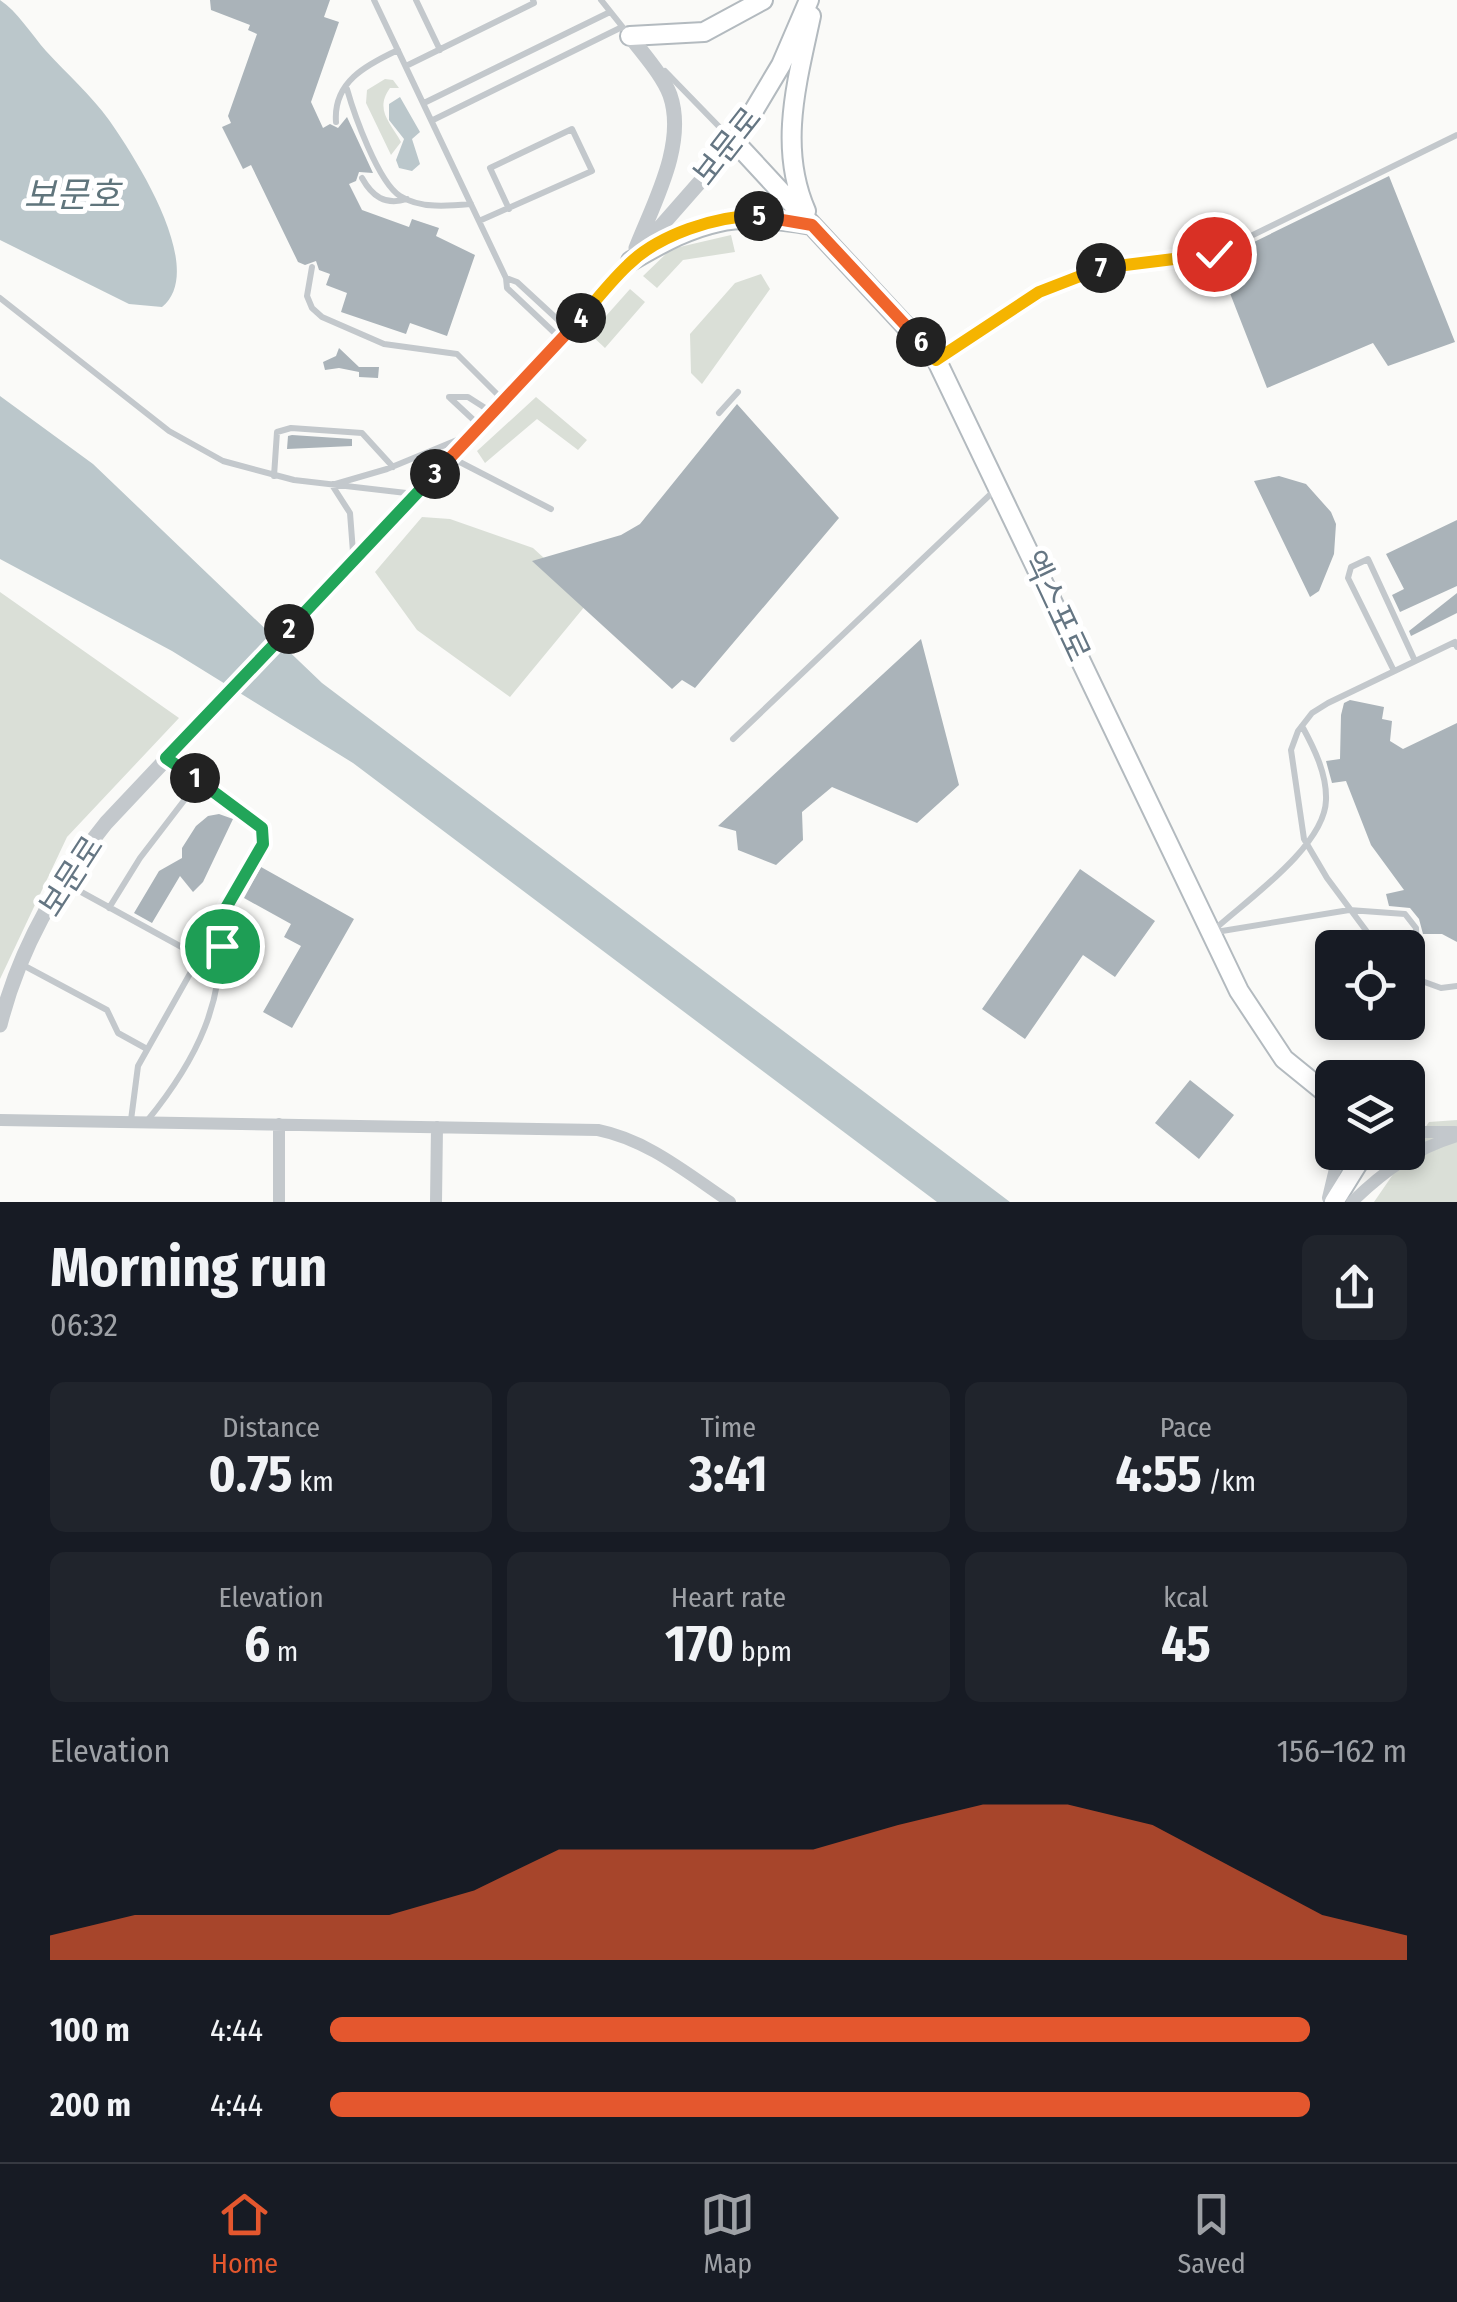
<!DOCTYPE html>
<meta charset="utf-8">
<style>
:root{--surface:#171b24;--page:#20242c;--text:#f1f3f6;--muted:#9ea1a6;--line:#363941;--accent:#e4572e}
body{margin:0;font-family:"Fira Sans Condensed","Noto Sans KR",sans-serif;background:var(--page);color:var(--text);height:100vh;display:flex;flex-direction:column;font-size:38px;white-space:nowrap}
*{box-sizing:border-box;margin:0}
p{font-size:32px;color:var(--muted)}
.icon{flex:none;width:55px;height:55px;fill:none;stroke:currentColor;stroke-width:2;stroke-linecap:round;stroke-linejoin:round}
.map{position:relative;height:1202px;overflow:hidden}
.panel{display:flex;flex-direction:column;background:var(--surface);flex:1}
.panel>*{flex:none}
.fabs{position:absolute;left:1315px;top:930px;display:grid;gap:20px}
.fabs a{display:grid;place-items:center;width:110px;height:110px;border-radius:15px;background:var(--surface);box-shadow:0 5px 15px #0003;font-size:50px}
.pin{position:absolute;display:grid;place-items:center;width:85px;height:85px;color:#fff;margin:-42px;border:5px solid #fff;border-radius:50%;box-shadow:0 2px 10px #0007}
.km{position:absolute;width:50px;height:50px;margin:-25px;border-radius:50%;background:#222;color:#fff;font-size:28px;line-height:50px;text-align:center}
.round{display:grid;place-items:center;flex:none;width:105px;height:105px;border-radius:15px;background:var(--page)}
.head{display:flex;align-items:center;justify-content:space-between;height:170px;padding:0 50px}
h1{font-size:55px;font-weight:700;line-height:75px}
.stats{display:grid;grid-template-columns:repeat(3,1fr);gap:15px;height:170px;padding:10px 50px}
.stats div{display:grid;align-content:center;border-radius:15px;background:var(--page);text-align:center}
.stats b{font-size:50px;font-weight:700}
.stats small{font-size:28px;font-weight:400}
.stats p{font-size:28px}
.chart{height:280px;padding:20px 50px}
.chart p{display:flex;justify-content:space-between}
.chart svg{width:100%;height:180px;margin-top:10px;fill:var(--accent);opacity:.7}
ul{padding:0 50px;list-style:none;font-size:32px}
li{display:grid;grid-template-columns:160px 120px 1fr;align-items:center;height:75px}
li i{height:25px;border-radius:12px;background:var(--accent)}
.tab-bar{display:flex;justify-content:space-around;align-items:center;height:140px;border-top:2px solid var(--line);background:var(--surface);font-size:28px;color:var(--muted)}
.tab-bar a{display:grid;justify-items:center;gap:5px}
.tab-bar .current{color:var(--accent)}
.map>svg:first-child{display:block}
.green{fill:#dadfd7}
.water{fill:#bbc7cb}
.building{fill:#aab3b9}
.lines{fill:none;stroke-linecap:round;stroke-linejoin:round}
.secondary-casing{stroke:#b3babf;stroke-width:22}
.service{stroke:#c3c8cc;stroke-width:6}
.minor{stroke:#c3c8cc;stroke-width:12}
.tertiary{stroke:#c3c8cc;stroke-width:15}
.secondary{stroke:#fff;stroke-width:18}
.split-1-casing{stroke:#fff;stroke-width:20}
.split-2-casing{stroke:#fff;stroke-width:20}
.split-3-casing{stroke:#fff;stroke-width:20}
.split-4-casing{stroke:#fff;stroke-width:20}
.split-5-casing{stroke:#fff;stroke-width:20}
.split-6-casing{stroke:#fff;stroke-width:20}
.split-7-casing{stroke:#fff;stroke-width:20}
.split-8-casing{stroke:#fff;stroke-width:20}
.split-1{stroke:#22a559;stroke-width:12}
.split-2{stroke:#22a559;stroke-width:12}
.split-3{stroke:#22a559;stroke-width:12}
.split-4{stroke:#f0652b;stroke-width:12}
.split-5{stroke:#f5b400;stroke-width:12}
.split-6{stroke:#f0652b;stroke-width:12}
.split-7{stroke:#f5b400;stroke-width:12}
.split-8{stroke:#f5b400;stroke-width:12}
.labels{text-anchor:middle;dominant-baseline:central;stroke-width:10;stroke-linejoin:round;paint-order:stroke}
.street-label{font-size:32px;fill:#657683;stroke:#fff}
.water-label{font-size:35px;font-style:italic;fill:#60757c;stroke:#fff}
</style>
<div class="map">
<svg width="1457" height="1202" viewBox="0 0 1457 1202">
<rect width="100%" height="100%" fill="#fafaf8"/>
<path class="green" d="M385 79 393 80 399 88H390C374 110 391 123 401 142L391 155 366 103 367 90Z
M731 235 735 252 683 260 657 288 643 276 671 249Z
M761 274 770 289 702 384 691 373 690 334 735 283Z
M630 289 645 302 605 348 590 334Z
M536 397 587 440 578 450 537 419 485 463 477 451Z
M422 517 450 519 533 548 590 600 510 697 417 630 375 572Z
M0 592 179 718 67 837 0 979Z
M1457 1120V1202H1374L1429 1122Z"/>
<path class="water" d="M0 0C17 11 32 35 46 51 67 74 91 95 109 120 135 157 208 270 162 307L129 304 0 240Z
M400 97 420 132 412 139 420 164 412 171 399 168 396 160 404 139 389 120V104Z
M0 396 93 464 322 683 1010 1202H937L353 763 172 651 0 559Z"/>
<path class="building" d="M210 0H330L324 17 339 22 311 102 323 128 330 124 338 128 347 117 373 173 359 172 356 181 349 184 362 210 409 227 412 219 439 228 436 236 475 255 447 336 410 323 406 334 341 312 347 293 326 285 330 274 319 270 316 261 305 265 298 262 251 165 243 169 222 127 231 123 228 116 257 34 248 30 250 25 211 10Z
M1389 176 1455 342 1388 366 1373 343 1267 388 1217 260Z
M339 348 359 367H379L378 378 359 377V372L339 368 325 370 323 362 336 356Z
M737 404 839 518 695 688 682 680 672 689 532 561 621 535 640 524Z
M292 435 352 439V446L287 449 288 436Z
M1279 476 1306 484 1331 512 1336 524 1334 554 1319 591 1310 597 1254 481Z
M1457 520V586L1400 612 1392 595 1404 589 1386 554Z
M1457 593V613L1411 636 1409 631Z
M921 639 959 785 917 823 832 787 802 812 803 840 776 865 738 850 736 831 718 826Z
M1350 700 1384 707 1382 719 1392 721 1390 741 1403 749 1457 723V942L1442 934H1423L1419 919 1410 908 1389 906 1386 894 1404 890 1371 845 1346 781 1332 783 1326 761 1340 759 1341 715 1344 703Z
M219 814 233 819 203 882 193 892 180 876 152 923 134 913 159 871 182 858V848L196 826 208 816Z
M261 867 354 919 292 1028 263 1012 301 946 284 937 291 924 244 898Z
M1080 869 1155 921 1115 977 1083 955 1025 1039 982 1009Z
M1190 1080 1234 1115 1199 1159 1155 1123Z"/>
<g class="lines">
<defs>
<path id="secondary" d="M809 0 781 65 735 142 936 359 1239 991 1284 1059 1332 1098
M630 36 704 32 763 0
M806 211C778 147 797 82 811 16
M631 261C701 220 731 211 811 225
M1334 1202 1365 1152"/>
</defs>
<use href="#secondary" class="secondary-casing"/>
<path class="service" d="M374 0 506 278 507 288 561 339
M416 0 440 50
M601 0 625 30
M406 66 534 3 533 0
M665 71 733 141
M347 89C354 114 378 182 400 196 420 209 450 206 471 204
M424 103 610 12
M433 120 622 27
M336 122C333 82 366 65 398 50
M362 178C372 196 385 206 407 199
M479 221 592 171 572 129 490 168 509 209
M312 267 307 296 312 308 322 317 384 344 457 354 503 400
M506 278 517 282 569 330
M0 298 169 431 223 461 294 480 415 494
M937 359 1039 292 1066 279 1104 268 1214 254 1457 135
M449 397H468L493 413
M450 398 480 426
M719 413 738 392
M452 458 551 509
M274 476 277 432 291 428 362 433 393 467
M353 552 350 513 332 485 387 469 462 438
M1394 671 1348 578 1351 567 1368 559 1415 661
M733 739 995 490
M63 882 198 956
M109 908 140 858 199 781
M1215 929C1247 900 1325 846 1326 800 1327 774 1314 748 1302 726
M1216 932 1349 910 1405 914 1416 928 1418 980
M1379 948 1327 878 1304 839 1291 750 1298 731 1312 713 1328 703 1455 642 1457 647
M21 964 107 1010 118 1033 147 1049
M1408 976 1441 988 1457 986
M131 1120 138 1066 263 844 261 828 167 759
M147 1121C196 1061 228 999 219 919"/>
<path class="minor" d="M1326 1094 1332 1118
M0 1120 598 1130C648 1140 688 1174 730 1202
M1408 1132H1455
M1328 1198 1339 1152
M279 1202V1124
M436 1202 437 1127
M1352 1202C1384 1171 1414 1149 1457 1136"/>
<path class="tertiary" d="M630 36C643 54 662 74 670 95 687 144 653 204 636 248
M0 1025C19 949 57 883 106 823L561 340 735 142"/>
<use href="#secondary" class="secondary"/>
</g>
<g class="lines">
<defs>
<path id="split-1" d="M195 778 262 828 263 844 219 920 222 946"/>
<path id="split-2" d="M195 778 166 758 289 629"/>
<path id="split-3" d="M289 629 435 474"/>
<path id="split-4" d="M435 474 581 318"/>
<path id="split-5" d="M581 318C596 300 611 281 628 265 658 235 717 215 759 216"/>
<path id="split-6" d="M759 216 812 225 921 342"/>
<path id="split-7" d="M921 342 936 360 1039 292 1101 268"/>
<path id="split-8" d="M1101 268 1214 254"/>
</defs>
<use href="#split-1" class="split-1-casing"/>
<use href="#split-2" class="split-2-casing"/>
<use href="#split-3" class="split-3-casing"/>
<use href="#split-4" class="split-4-casing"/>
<use href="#split-5" class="split-5-casing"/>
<use href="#split-6" class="split-6-casing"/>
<use href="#split-7" class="split-7-casing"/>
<use href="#split-8" class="split-8-casing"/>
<use href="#split-1" class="split-1"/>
<use href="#split-2" class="split-2"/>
<use href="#split-3" class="split-3"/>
<use href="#split-4" class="split-4"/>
<use href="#split-5" class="split-5"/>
<use href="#split-6" class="split-6"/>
<use href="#split-7" class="split-7"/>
<use href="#split-8" class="split-8"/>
</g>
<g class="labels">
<g class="street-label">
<text transform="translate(727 146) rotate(-52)">보문로</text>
<text transform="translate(1056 606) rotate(65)">엑스포로</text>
<text transform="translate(71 876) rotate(-57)">보문로</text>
</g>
<g class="water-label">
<text x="72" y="195">보문호</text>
</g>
</g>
</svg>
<div class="fabs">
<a><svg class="icon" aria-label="locate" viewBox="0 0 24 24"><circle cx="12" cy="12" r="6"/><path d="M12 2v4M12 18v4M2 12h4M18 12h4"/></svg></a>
<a><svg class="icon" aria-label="layers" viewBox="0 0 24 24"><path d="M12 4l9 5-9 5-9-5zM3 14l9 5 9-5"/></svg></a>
</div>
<div class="pin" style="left:222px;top:946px;background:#1e9e55"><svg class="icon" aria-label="arrive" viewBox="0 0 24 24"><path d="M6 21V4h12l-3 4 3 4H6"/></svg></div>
<div class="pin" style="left:1214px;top:254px;background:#d93025"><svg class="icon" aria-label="check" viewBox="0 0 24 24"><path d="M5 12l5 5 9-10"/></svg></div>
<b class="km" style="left:195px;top:778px">1</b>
<b class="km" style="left:289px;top:629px">2</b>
<b class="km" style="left:435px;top:474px">3</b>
<b class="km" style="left:581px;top:318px">4</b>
<b class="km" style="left:759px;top:216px">5</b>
<b class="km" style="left:921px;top:342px">6</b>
<b class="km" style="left:1101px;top:268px">7</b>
</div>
<section class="panel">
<div class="head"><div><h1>Morning run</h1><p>06:32</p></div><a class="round"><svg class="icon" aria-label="share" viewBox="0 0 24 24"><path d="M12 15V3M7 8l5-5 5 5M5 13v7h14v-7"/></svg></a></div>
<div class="stats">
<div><p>Distance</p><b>0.75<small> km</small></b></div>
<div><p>Time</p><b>3:41</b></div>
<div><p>Pace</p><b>4:55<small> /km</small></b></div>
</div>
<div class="stats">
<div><p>Elevation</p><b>6<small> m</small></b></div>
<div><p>Heart rate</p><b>170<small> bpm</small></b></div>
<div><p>kcal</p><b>45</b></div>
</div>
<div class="chart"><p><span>Elevation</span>156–162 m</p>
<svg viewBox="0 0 160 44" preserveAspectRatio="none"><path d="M0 44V38L10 33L20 33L30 33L40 33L50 27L60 17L70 17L80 17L90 17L100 11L110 6L120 6L130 11L140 22L150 33L160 38V44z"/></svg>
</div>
<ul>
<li><b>100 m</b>4:44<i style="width:91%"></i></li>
<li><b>200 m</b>4:44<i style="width:91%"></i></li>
</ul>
</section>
<nav class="tab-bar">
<a class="current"><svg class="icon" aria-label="home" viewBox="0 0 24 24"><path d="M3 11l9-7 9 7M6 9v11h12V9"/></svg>Home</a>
<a><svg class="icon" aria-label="map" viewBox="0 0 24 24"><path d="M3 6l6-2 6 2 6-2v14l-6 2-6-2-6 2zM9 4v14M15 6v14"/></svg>Map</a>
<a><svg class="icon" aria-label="saved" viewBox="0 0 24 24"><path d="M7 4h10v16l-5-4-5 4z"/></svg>Saved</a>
</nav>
